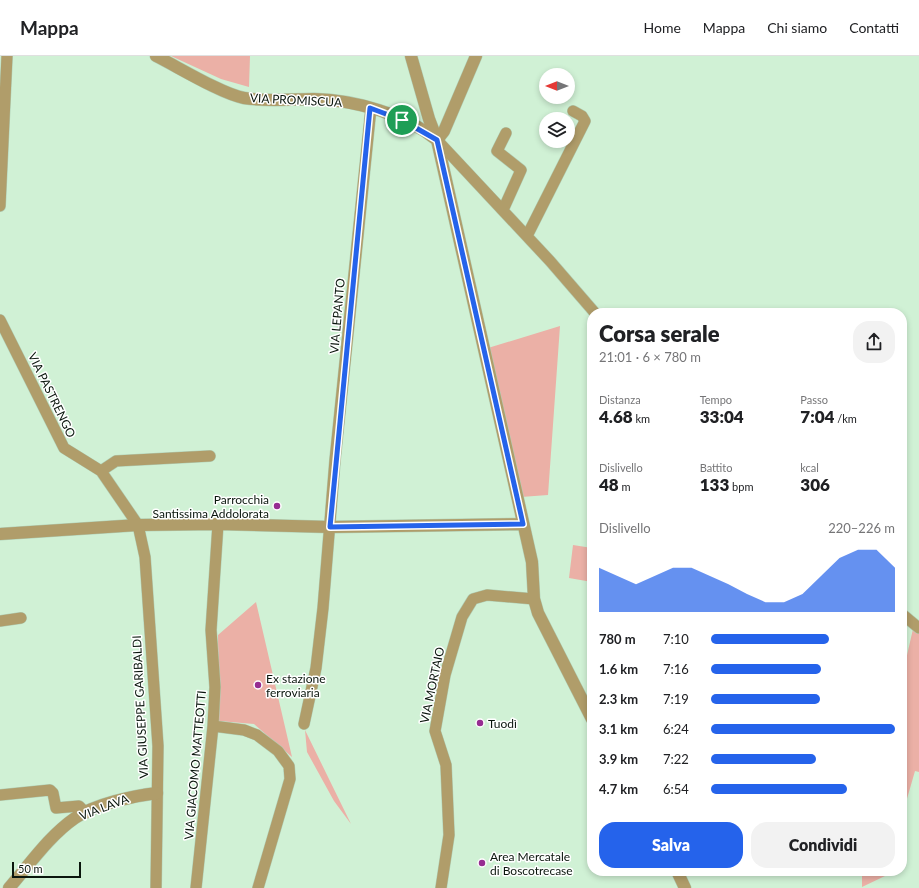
<!DOCTYPE html>
<html lang="it">
<meta charset="utf-8">
<style>
:root{--surface:#fff;--page:#f2f2f2;--text:#202124;--muted:#757577;--line:#e0e0e0;--accent:#2563eb}
body{margin:0;font-family:Lato,sans-serif;background:var(--page);color:var(--text);height:100vh;display:flex;flex-direction:column;font-size:15px;white-space:nowrap}
*{box-sizing:border-box;margin:0}
p{font-size:13px;color:var(--muted)}
.icon{flex:none;width:22px;height:22px;fill:none;stroke:currentColor;stroke-width:2;stroke-linecap:round;stroke-linejoin:round}
.map{position:relative;flex:1;overflow:hidden}
.details{position:absolute;left:587px;top:252px;width:320px;height:568px;display:flex;flex-direction:column;background:var(--surface);border-radius:16px;box-shadow:0 2px 6px #0003}
.details>*{flex:none}
.needle{width:26px;rotate:270deg}
.buttons{position:absolute;left:539px;top:12px;display:grid;gap:8px}
.buttons a{display:grid;place-items:center;width:36px;height:36px;border-radius:50%;background:var(--surface);box-shadow:0 2px 6px #0003;font-size:20px}
.scale{position:absolute;left:12px;bottom:10px;width:69px;box-sizing:border-box;padding-left:4px;border:2px solid #0a160d;border-top:0;font-size:11px;line-height:14px;white-space:nowrap;color:#0a160d;-webkit-text-stroke:3px #fff;paint-order:stroke}
.pin{position:absolute;display:grid;place-items:center;width:34px;height:34px;color:#fff;margin:-17px;border:2px solid #fff;border-radius:50%;box-shadow:0 1px 4px #0007}
.round{display:grid;place-items:center;flex:none;width:42px;height:42px;border-radius:16px;background:var(--page)}
.overview{display:flex;align-items:center;justify-content:space-between;height:68px;padding:0 12px}
h1{font-size:22px;font-weight:800;line-height:30px}
.figures{display:grid;grid-template-columns:repeat(3,1fr);gap:6px;height:68px;padding:4px 12px}
.figures div{display:grid;align-content:center}
.figures b{font-size:17px;font-weight:800}
.figures small{font-size:11px;font-weight:400}
.figures p{font-size:11px}
.chart{height:112px;padding:8px 12px}
.chart p{display:flex;justify-content:space-between}
.chart svg{width:100%;height:72px;margin-top:4px;fill:var(--accent);opacity:.7}
.button{display:flex;gap:8px;margin-top:auto;padding:8px 12px}
.button a{flex:1;height:46px;border-radius:16px;background:var(--accent);color:#fff;font-size:16px;font-weight:800;line-height:46px;text-align:center}
.button a+a{background:var(--page);color:var(--text)}
ul{padding:0 12px;list-style:none;font-size:13px}
li{display:grid;grid-template-columns:64px 48px 1fr;align-items:center;height:30px}
li i{height:10px;border-radius:5px;background:var(--accent)}
header{display:flex;align-items:center;gap:24px;box-sizing:border-box;height:56px;padding:0 20px;background:var(--surface);border-bottom:1px solid var(--line)}
header strong{font-size:19px}
nav{display:flex;gap:22px;margin-inline-start:auto;font-size:14px}
.map>svg:first-child{display:block}
.green{fill:#ebb0a6}
.lines{fill:none;stroke-linecap:round;stroke-linejoin:round}
.minor-casing{stroke:#b0ceb5;stroke-width:12}
.tertiary-casing{stroke:#b0ceb5;stroke-width:13}
.minor{stroke:#b09d6a;stroke-width:11}
.tertiary{stroke:#b09d6a;stroke-width:12}
.route-casing{stroke:#fff;stroke-width:8}
.route{stroke:#2563eb;stroke-width:5}
.poi-dot{fill:#962d91;stroke:#fff;stroke-width:1.5}
.labels{text-anchor:middle;dominant-baseline:central;stroke-width:3;stroke-linejoin:round;paint-order:stroke}
.street-label{font-size:12px;fill:#0a160d;stroke:#fff}
.poi-label{font-size:12px;fill:#0a160d;stroke:#fff;text-anchor:start}
</style>
<header>
<strong>Mappa</strong>
<nav><a>Home</a><a>Mappa</a><a>Chi siamo</a><a>Contatti</a></nav>
</header>
<div class="map">
<svg width="919" height="832" viewBox="0 0 919 832">
<rect width="100%" height="100%" fill="#d0f1d5"/>
<path class="green" d="M171 0H250L249 31 221 23Z
M560 270 548 439 521 441 488 292Z
M573 489 592 492V526L569 522Z
M256 546 292 701 254 668 219 665 218 579Z
M913 573 919 578V716L915 715 902 760V621Z
M305 674 351 768 334 745 307 696Z
M862 815H887L885 820 862 831Z"/>
<g class="lines">
<defs>
<path id="minor" d="M437 84 550 205 595 257
M0 150 7 0
M503 154 521 114 497 95 506 77
M527 180 585 65 582 60 573 55
M0 264 64 392 101 415 138 469 145 501 158 690 156 832
M101 415 116 405 210 400
M902 558 919 572
M0 565 21 562
M304 668 316 612 323 552 335 404 371 52
M213 670 244 674 257 679 278 695 289 710 290 723 258 832
M0 739 50 734 53 737 56 752 79 750 86 757
M196 832 213 670 215 631 211 574 218 468
M441 832 449 779 446 709 435 675 445 619 462 561 473 543 487 539 534 543"/>
<path id="tertiary" d="M156 0C178 11 222 38 244 42 268 46 291 43 314 43 355 44 405 58 437 84
M411 0 429 63 437 84 532 506 534 543 538 557 592 663
M437 84 444 75 476 0
M0 478 138 469 218 468 330 471 523 468
M677 815 685 832
M9 832C30 808 49 780 75 762 95 748 133 740 157 737"/>
</defs>
<use href="#minor" class="minor-casing"/>
<use href="#tertiary" class="tertiary-casing"/>
<use href="#minor" class="minor"/>
<use href="#tertiary" class="tertiary"/>
</g>
<g class="lines">
<defs>
<path id="route" d="M370 52 402 64 437 84 523 468 330 471Z"/>
</defs>
<use href="#route" class="route-casing"/>
<use href="#route" class="route"/>
</g>
<g class="poi-dot">
<circle cx="277" cy="450" r="4"/>
<circle cx="258" cy="629" r="4"/>
<circle cx="480" cy="667" r="4"/>
<circle cx="482" cy="807" r="4"/>
</g>
<g class="labels">
<g class="street-label">
<text transform="translate(296 44) rotate(3)">VIA PROMISCUA</text>
<text transform="translate(337 260) rotate(-85)">VIA LEPANTO</text>
<text transform="translate(52 339) rotate(64)">VIA PASTRENGO</text>
<text transform="translate(432 629) rotate(-78)">VIA MORTAIO</text>
<text transform="translate(140 651) rotate(-93)">VIA GIUSEPPE GARIBALDI</text>
<text transform="translate(195 709) rotate(-85)">VIA GIACOMO MATTEOTTI</text>
<text transform="translate(104 751) rotate(-21)">VIA LAVA</text>
</g>
<g class="poi-label">
<text x="269" y="443" text-anchor="end">Parrocchia<tspan x="269" dy="14">Santissima Addolorata</tspan></text>
<text x="266" y="622">Ex stazione<tspan x="266" dy="14">ferroviaria</tspan></text>
<text x="488" y="667">Tuodì</text>
<text x="490" y="800">Area Mercatale<tspan x="490" dy="14">di Boscotrecase</tspan></text>
</g>
</g>
</svg>
<div class="buttons">
<a><svg class="needle" viewBox="-14 -14 28 28"><path d="M0-13l5 13h-10z" fill="#e53935"/><path d="M0 13l5-13h-10z" fill="#757577"/></svg></a>
<a><svg class="icon" aria-label="layers" viewBox="0 0 24 24"><path d="M12 4l9 5-9 5-9-5zM3 14l9 5 9-5"/></svg></a>
</div>
<div class="scale">50 m</div>
<div class="pin" style="left:402px;top:64px;background:#1e9e55"><svg class="icon" aria-label="arrive" viewBox="0 0 24 24"><path d="M6 21V4h12l-3 4 3 4H6"/></svg></div>
<section class="details">
<div class="overview"><div><h1>Corsa serale</h1><p>21:01 · 6 × 780 m</p></div><a class="round"><svg class="icon" aria-label="share" viewBox="0 0 24 24"><path d="M12 15V3M7 8l5-5 5 5M5 13v7h14v-7"/></svg></a></div>
<div class="figures">
<div><p>Distanza</p><b>4.68<small> km</small></b></div>
<div><p>Tempo</p><b>33:04</b></div>
<div><p>Passo</p><b>7:04<small> /km</small></b></div>
</div>
<div class="figures">
<div><p>Dislivello</p><b>48<small> m</small></b></div>
<div><p>Battito</p><b>133<small> bpm</small></b></div>
<div><p>kcal</p><b>306</b></div>
</div>
<div class="chart"><p><span>Dislivello</span>220–226 m</p>
<svg viewBox="0 0 160 44" preserveAspectRatio="none"><path d="M0 44V17L10 22L20 27L30 22L40 17L50 17L60 22L70 27L80 33L90 38L100 38L110 33L120 22L130 11L140 6L150 6L160 17V44z"/></svg>
</div>
<ul>
<li><b>780 m</b>7:10<i style="width:64%"></i></li>
<li><b>1.6 km</b>7:16<i style="width:60%"></i></li>
<li><b>2.3 km</b>7:19<i style="width:59%"></i></li>
<li><b>3.1 km</b>6:24<i style="width:100%"></i></li>
<li><b>3.9 km</b>7:22<i style="width:57%"></i></li>
<li><b>4.7 km</b>6:54<i style="width:74%"></i></li>
</ul>
<div class="button"><a>Salva</a><a>Condividi</a></div>
</section>
</div>
